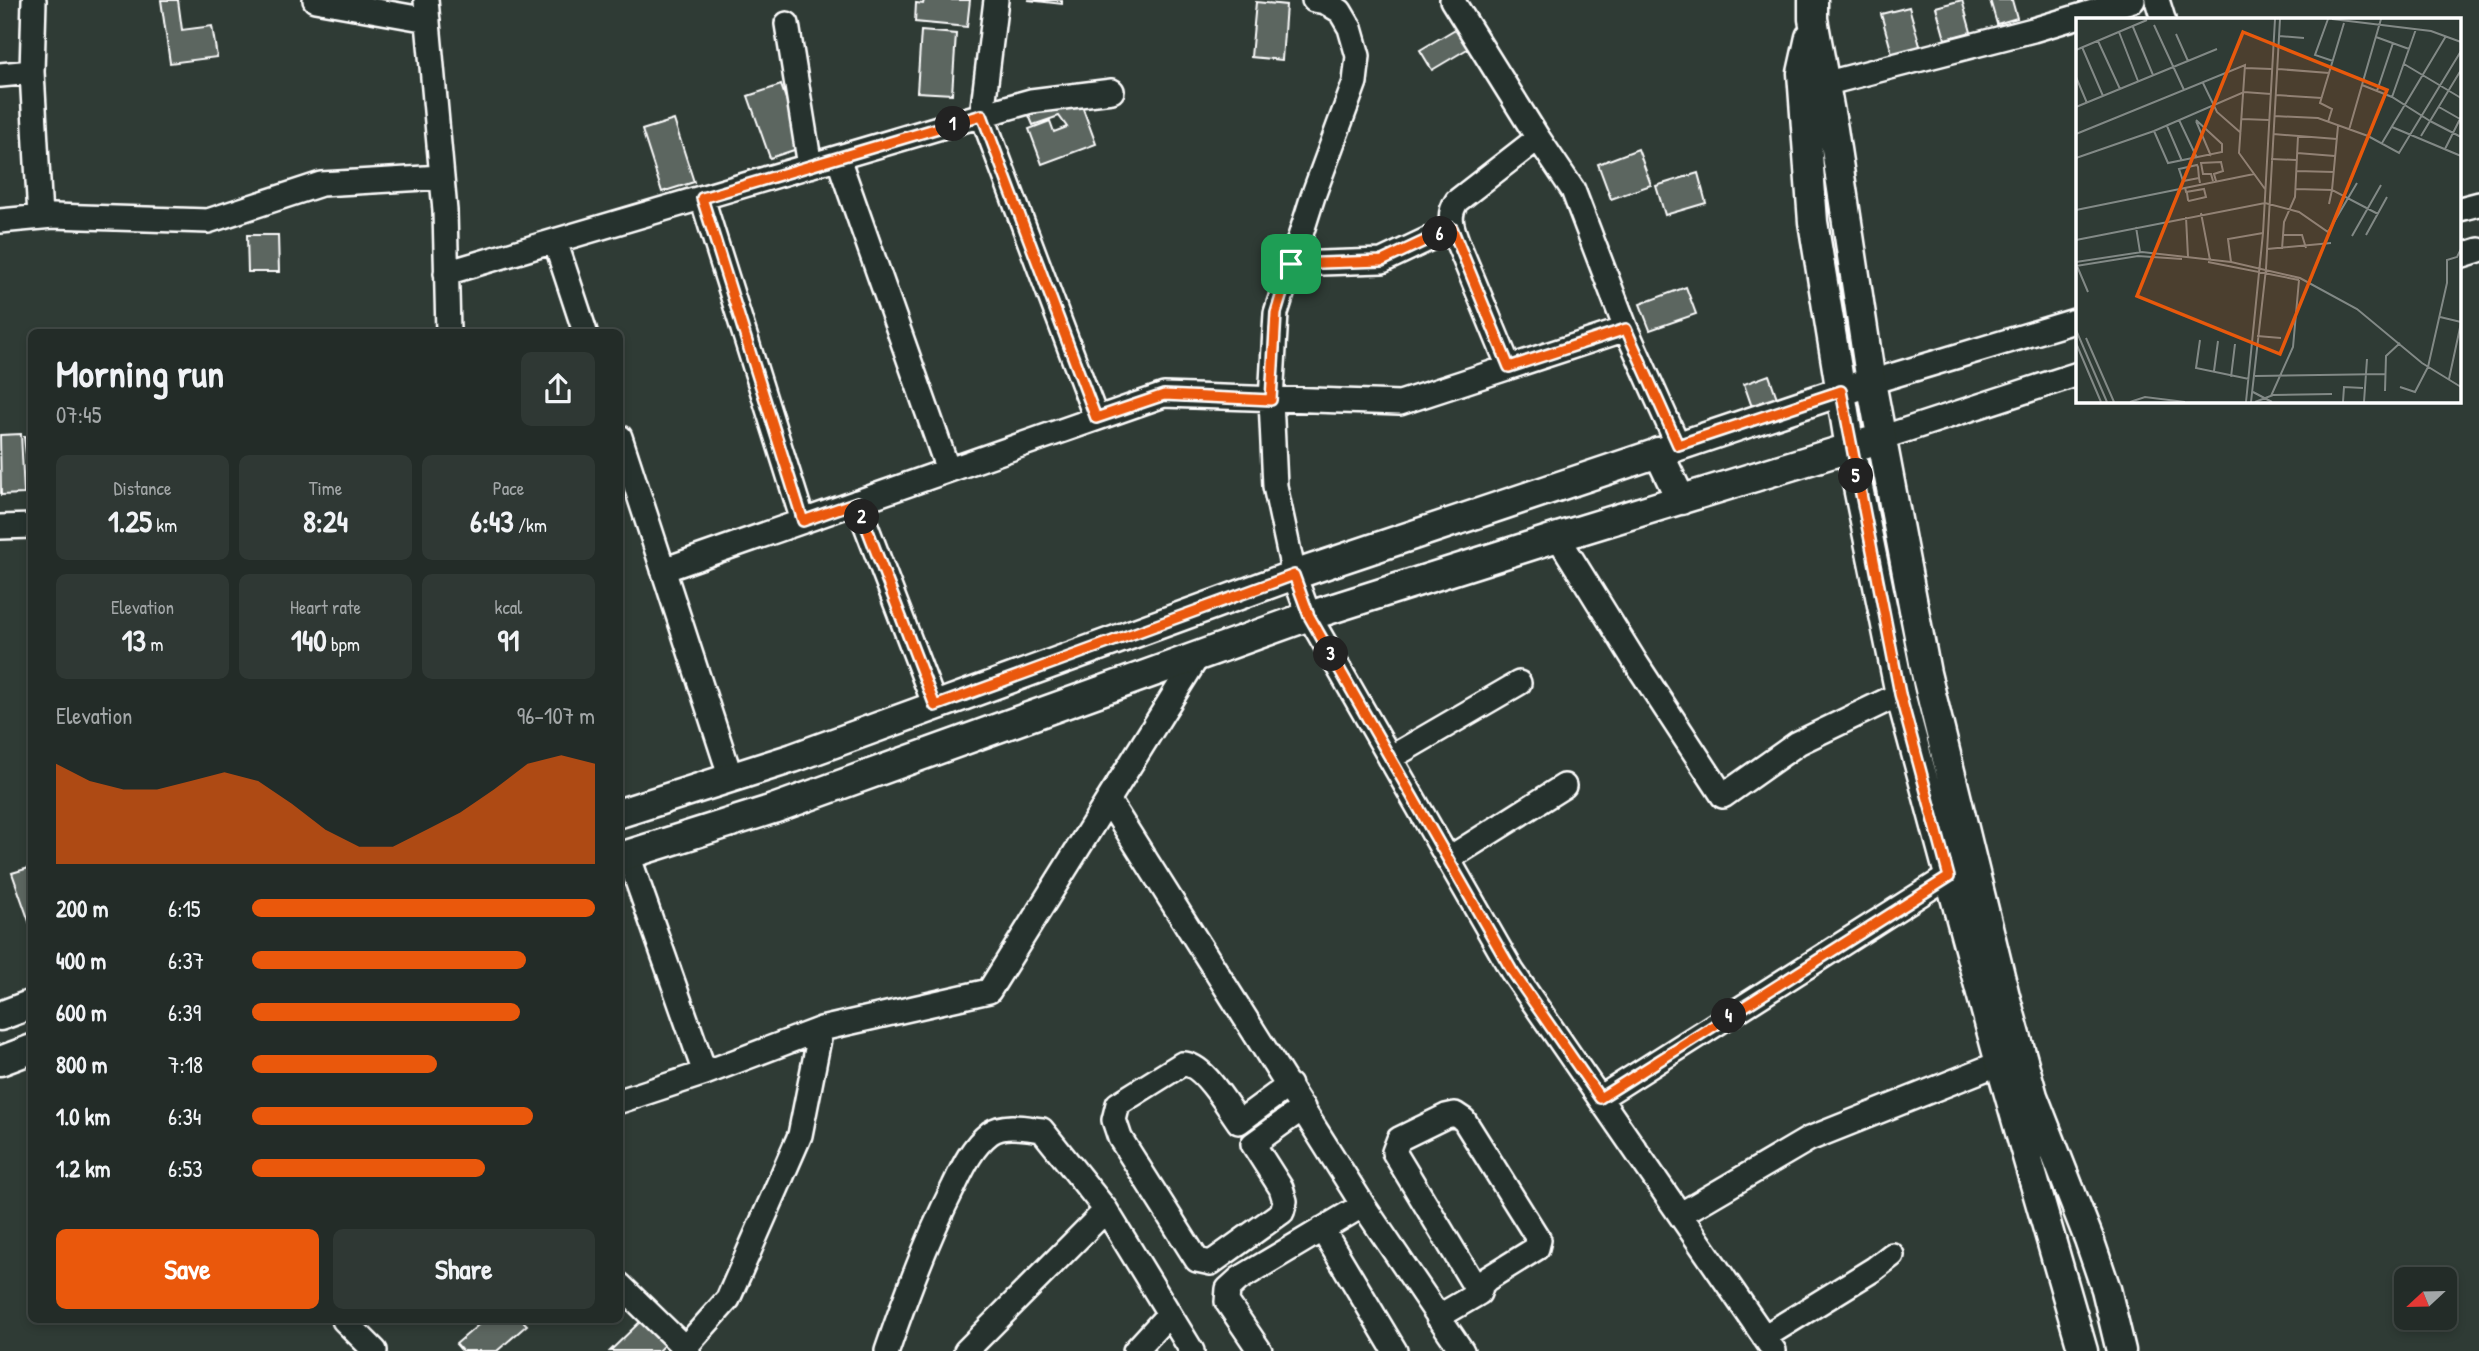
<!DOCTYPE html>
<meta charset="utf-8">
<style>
:root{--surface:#232c28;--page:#2f3834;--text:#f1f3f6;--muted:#a3a7a8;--line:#404845;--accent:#ea580c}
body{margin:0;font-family:"Patrick Hand",sans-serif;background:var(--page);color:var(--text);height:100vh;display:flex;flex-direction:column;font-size:26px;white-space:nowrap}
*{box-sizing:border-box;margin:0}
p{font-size:23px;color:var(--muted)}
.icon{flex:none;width:38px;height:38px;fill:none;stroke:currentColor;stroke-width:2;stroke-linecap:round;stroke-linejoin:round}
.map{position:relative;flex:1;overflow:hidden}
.sheet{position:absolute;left:28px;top:329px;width:595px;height:994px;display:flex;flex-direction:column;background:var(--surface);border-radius:10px;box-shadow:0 4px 10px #0003,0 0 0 2px var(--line)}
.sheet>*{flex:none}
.needle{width:46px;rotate:248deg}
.tools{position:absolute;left:2394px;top:1267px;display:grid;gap:14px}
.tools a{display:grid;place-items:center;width:63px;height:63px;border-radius:10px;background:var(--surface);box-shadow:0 4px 10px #0003,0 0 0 2px var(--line);font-size:35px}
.pin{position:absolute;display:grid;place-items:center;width:60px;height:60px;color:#fff;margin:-30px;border-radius:14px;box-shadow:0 4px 10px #0006}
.km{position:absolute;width:35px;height:35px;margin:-18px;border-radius:50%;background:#222;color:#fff;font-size:19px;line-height:35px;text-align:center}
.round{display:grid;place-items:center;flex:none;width:74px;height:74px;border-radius:10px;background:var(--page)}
.headline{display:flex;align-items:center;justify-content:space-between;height:119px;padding:0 28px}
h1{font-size:38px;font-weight:700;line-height:52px}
.figures{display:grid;grid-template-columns:repeat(3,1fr);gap:10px;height:119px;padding:7px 28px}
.figures div{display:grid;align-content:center;border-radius:10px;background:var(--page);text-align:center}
.figures b{font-size:30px;font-weight:700}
.figures small{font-size:19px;font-weight:400}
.figures p{font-size:19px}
.chart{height:196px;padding:14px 28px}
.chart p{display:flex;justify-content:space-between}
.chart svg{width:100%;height:126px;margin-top:7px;fill:var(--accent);opacity:.7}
.primary-button{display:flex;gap:14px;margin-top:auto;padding:14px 28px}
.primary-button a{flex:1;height:80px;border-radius:10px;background:var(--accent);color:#fff;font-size:28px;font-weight:700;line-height:80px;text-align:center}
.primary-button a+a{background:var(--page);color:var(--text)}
ul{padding:0 28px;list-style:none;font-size:23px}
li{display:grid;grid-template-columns:112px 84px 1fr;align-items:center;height:52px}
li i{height:18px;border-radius:9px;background:var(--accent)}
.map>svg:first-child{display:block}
.building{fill:#5b6661;stroke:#fff;stroke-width:2}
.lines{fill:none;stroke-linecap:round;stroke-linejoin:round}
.minor-casing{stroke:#fff;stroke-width:28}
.tertiary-casing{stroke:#fff;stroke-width:33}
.minor{stroke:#26332d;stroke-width:23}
.tertiary{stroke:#26332d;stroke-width:28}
.route-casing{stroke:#fff;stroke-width:14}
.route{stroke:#ea580c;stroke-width:9}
.inset-road{fill:none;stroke:#828986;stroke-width:2}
.view{fill:#e8590c;fill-opacity:0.15;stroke:#e8590c;stroke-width:3.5}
.inset-edge{fill:none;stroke:#fff;stroke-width:3.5}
</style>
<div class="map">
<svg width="2479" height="1351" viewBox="0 0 2479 1351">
<rect width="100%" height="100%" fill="#2f3b35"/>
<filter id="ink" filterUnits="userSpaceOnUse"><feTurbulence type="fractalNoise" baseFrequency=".0143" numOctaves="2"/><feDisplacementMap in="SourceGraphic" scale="14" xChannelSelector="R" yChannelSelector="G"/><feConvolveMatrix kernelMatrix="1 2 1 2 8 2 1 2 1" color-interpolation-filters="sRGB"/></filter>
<g filter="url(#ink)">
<path class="building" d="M161 0H178L182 30 212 26 217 57 170 63Z
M924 0H970L967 27 915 22 916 3 923 4Z
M1028 0H1062V4Z
M1962 0 1971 32 1945 39 1936 7Z
M1990 0H2012L2017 18 1997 24Z
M1256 2 1286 5 1282 60 1251 57Z
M1909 7 1921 49 1893 57 1881 14Z
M1457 28 1469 48 1432 70 1420 50Z
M921 31 956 34 952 94 917 92Z
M781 85 803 147 770 158 748 96Z
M1078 95 1096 144 1042 164 1029 129 1050 121 1054 132 1067 127 1059 116 1033 125 1028 113Z
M674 120 694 182 662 192 642 130Z
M1638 149 1651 185 1611 199 1598 164Z
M1698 173 1706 203 1665 215 1656 186Z
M247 235H278L279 272H248Z
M1686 287 1696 314 1650 330 1640 304Z
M1769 375 1777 398 1752 407 1744 384Z
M21 434 24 494 1 495 0 435Z
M24 437H32V489H30Z
M32 867V930L12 873Z
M645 1317 666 1343 658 1351H610Z
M484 1320H522L527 1325 497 1351H462L456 1344Z"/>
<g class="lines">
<defs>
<path id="minor" d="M34 0 32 72 40 217
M315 0 428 20
M426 0 445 211 448 332
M1314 0 1325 2 1340 11 1350 28 1358 56 1355 82 1313 196 1276 313 1271 400 1275 486 1294 575 1309 616 1512 971 1774 1351
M1452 0 1538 138 1573 190 1626 329 1678 445
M2157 0 2163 19
M787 24 810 166
M0 75 32 72
M1824 84 2033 30 2133 0
M838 158 948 470
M702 198 803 521
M2460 209 2479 204
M0 221 53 216 208 221 321 184 442 177
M555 241 585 332
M2460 256 2479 250
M1291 264 1382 261 1452 228
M446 273 982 115 996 0
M1509 367 1457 241C1452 227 1447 215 1457 201L1538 138
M1871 382 2078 320
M1096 418 982 115 1031 101 1112 91
M620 437 731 778
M1881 438 2078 374
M857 502 935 706
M0 527 32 526
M1558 537 1636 663 1723 796 1798 743 1900 694
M663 570 1164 395 1400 403 1626 329
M1390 758 1519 683
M1108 800 1363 1205 1462 1351
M628 855 705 1073
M1448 859 1564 786
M1289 1085 1239 1122C1227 1106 1203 1062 1182 1064L1118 1104 1114 1120 1120 1138 1197 1260 1211 1263 1282 1212 1285 1201 1281 1188 1253 1144 1303 1108
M1600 1098 1949 876
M620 1101 705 1073 821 1029 989 991 1198 656
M1681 1214 1809 1139 2000 1063
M1322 1229 1395 1351
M620 1285 688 1351
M1438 1317 1479 1293 1482 1284 1487 1279 1537 1248 1539 1240 1464 1120 1455 1114 1446 1116 1399 1139 1394 1152 1479 1293
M344 1320 375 1351
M1764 1337 1874 1269 1892 1255
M682 1351 728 1299 800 1135 821 1029
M887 1351C906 1295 927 1239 954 1186 963 1167 972 1147 990 1133 1004 1123 1026 1128 1042 1130L1106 1210 1192 1351
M966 1351 1106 1210
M1135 1351 1168 1315
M1260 1351 1227 1302 1228 1289 1239 1279 1363 1205"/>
<path id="tertiary" d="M1813 0V19L1833 129 1871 382 1926 673 2005 996 2033 1096 2089 1239 2106 1289 2121 1351
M1810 37 1802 73 1813 222 1850 448 1900 694 2000 1063 2083 1351
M1658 452 1681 500
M620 813 793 758 1294 575 1858 386
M620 857 773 809 1309 616 1558 537 1869 442
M0 1016 32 1004
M0 1061 32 1049"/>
</defs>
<use href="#minor" class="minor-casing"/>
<use href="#tertiary" class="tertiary-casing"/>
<use href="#minor" class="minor"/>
<use href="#tertiary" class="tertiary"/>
</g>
</g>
<g class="lines" filter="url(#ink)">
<defs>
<path id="route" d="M982 115 1096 418 1164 395 1271 400 1276 313 1291 264 1382 261 1452 228 1509 367 1626 329 1678 445 1841 391 1900 694 1949 877 1600 1098 1512 971 1309 616 1294 575 935 706 857 502 803 521 702 198Z"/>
</defs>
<use href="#route" class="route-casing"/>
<use href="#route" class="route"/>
</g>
<g transform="translate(2076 18)">
<rect width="385" height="385" fill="#2f3b35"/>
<path class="inset-road" d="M252 1 239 37 257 43M256 1 355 13 385 24M78 7 108 72M57 9 77 57M43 14 62 63M100 16 112 43M203 18 228 20M300 19 333 31M22 23 44 71M6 29 27 78M0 32 71 2M328 46 385 80M169 50 196 51M202 51 253 55M385 52 354 103 385 119M0 59 11 85M127 65 141 94 165 115M286 67 316 79 354 103 345 118M301 73 317 25M200 77 246 80M316 79 340 11M0 89 141 31M363 89 384 101M198 98 242 100 292 118 323 135 385 33M166 101 193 102M103 102 121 140M120 103 135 138M252 104 256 91 244 85 268 5M91 108 106 143M262 108 256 172 302 196M316 109 385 138M273 112 305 1M78 113 92 145 146 134V126L120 102M0 116 169 47 163 135 189 171M197 116 261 121M306 125 370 18M369 131 385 99M221 135 259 138M0 140 78 113 168 74 195 76M195 141 220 142M220 153 258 154M123 160 107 163 103 151 121 147 122 149 123 160 124 165M137 163 135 156H127L125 145 145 144 147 153 138 156 140 163M109 169 110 174 111 175 112 182 113 183 130 179 128 171 110 174M219 171 256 172 253 186M0 192 178 156M125 195 134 242M110 199 112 239M60 209 64 234M207 217H226L230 230M290 217 311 179M276 218 305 167M0 222 189 185 223 194 252 214 281 165M191 231 255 225M206 231 208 204 219 179 222 118M0 244 66 234 155 244 224 260 281 291 346 345 385 369M132 244 223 262M155 244 152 221 187 215M0 248 62 238 106 241M1 248 12 274M364 299 385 304M0 312 31 384M181 318 205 320M10 320 38 384M124 322 120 350 173 361M0 325 25 384M138 353 142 323M179 358 309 356M155 359 159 326M373 361 385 305M324 369 339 374 352 349 371 265V242L381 239 385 231M309 373 310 338 324 325M177 374 196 384M195 378 217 329 223 262M54 384 69 379 109 384M170 384 187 215 199 1M175 384 190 251 204 1M179 384 197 377 256 376M267 384 268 369 287 370M288 384 291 341"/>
<path class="view" d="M167 14 311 72 204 336 61 278Z"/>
<rect width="385" height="385" class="inset-edge"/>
</g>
</svg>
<div class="tools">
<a><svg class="needle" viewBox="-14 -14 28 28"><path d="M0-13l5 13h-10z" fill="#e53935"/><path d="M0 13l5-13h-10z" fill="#a3a7a8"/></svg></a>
</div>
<div class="pin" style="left:1291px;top:264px;background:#1e9e55"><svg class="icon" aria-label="arrive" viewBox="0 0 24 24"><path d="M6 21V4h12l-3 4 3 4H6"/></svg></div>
<b class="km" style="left:953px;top:124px">1</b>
<b class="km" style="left:862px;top:517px">2</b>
<b class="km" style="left:1331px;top:654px">3</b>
<b class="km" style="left:1729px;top:1016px">4</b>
<b class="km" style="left:1856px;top:476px">5</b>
<b class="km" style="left:1440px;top:234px">6</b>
<section class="sheet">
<div class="headline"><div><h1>Morning run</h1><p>07:45</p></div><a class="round"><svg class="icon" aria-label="share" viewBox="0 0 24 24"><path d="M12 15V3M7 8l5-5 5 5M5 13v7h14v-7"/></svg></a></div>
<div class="figures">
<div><p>Distance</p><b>1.25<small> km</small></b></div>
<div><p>Time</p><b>8:24</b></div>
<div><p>Pace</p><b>6:43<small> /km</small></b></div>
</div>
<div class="figures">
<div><p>Elevation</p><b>13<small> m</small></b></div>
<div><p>Heart rate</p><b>140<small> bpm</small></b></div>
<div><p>kcal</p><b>91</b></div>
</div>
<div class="chart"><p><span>Elevation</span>96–107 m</p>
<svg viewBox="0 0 160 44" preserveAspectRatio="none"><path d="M0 44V9L10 15L20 18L30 18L40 15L50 12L60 15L70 23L80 32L90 38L100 38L110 32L120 26L130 18L140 9L150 6L160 9V44z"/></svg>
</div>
<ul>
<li><b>200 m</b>6:15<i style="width:100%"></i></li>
<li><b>400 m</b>6:37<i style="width:80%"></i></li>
<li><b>600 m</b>6:39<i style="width:78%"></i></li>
<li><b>800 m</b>7:18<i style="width:54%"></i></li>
<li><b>1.0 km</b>6:34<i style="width:82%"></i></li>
<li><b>1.2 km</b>6:53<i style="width:68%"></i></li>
</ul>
<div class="primary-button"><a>Save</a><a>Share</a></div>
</section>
</div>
